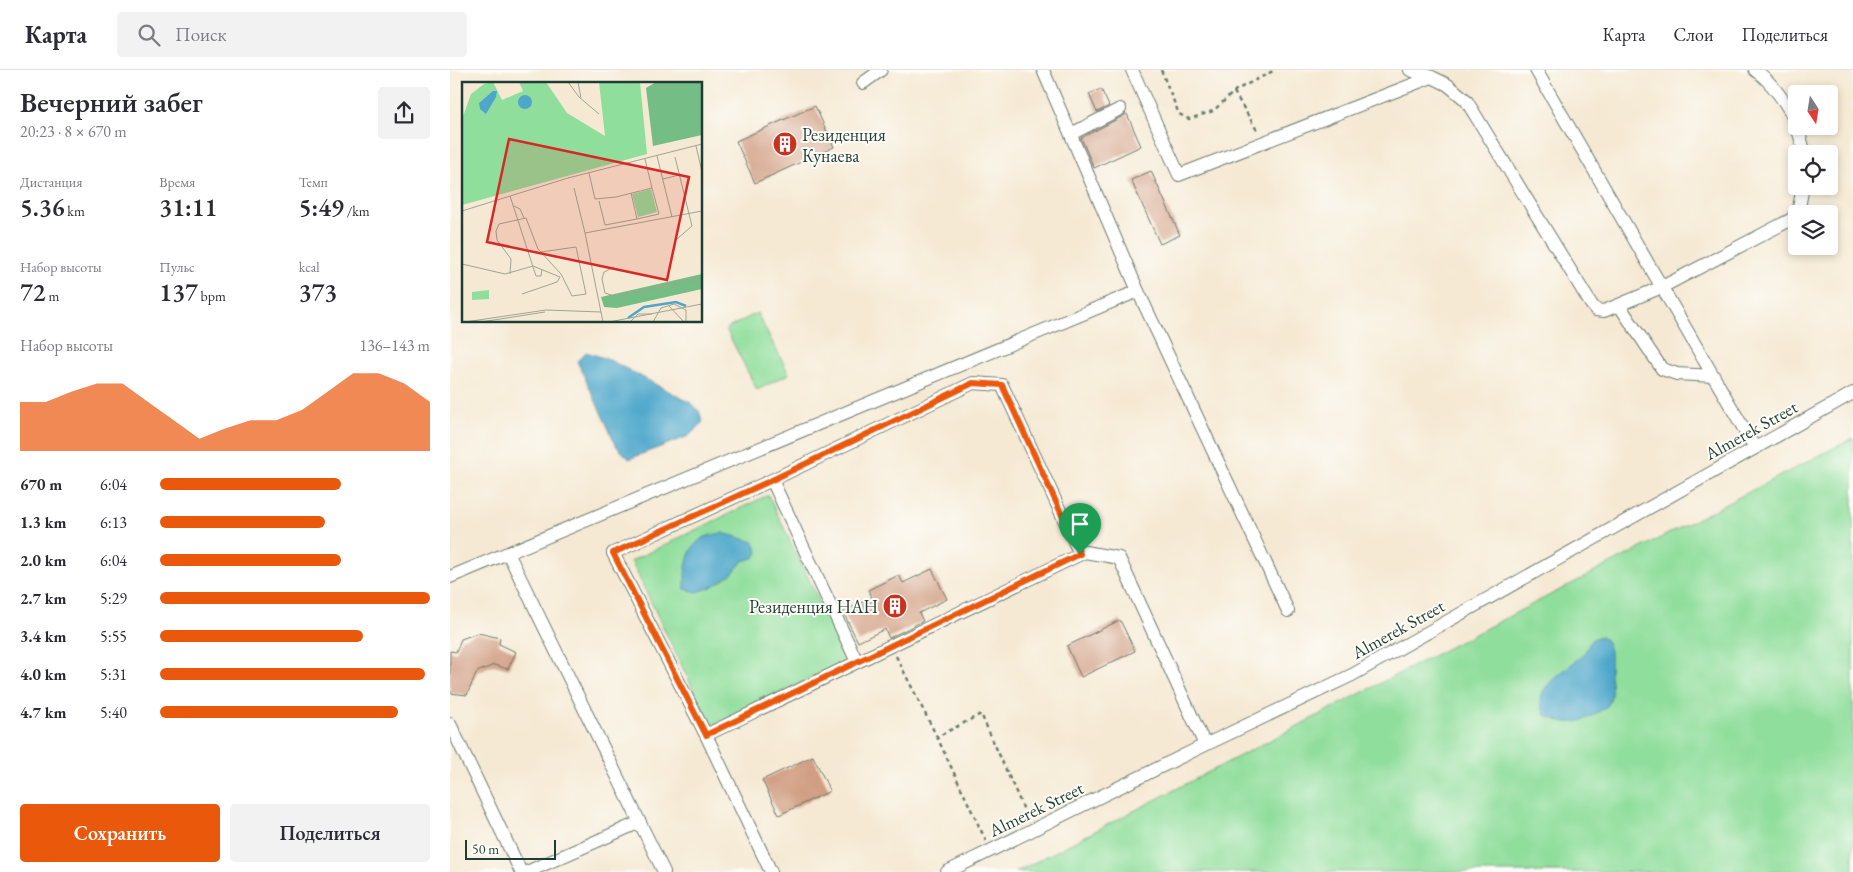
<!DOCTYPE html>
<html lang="ru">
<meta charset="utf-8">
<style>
:root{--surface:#fff;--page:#f2f2f3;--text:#2b2b33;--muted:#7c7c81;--line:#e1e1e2;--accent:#ea580c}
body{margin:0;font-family:"EB Garamond",serif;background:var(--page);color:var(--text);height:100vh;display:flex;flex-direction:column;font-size:19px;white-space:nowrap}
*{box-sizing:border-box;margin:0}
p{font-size:16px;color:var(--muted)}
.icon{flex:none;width:28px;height:28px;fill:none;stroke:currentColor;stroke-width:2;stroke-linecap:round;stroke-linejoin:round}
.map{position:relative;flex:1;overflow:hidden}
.drawer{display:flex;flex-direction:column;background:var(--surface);width:450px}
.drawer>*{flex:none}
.needle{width:32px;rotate:168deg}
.buttons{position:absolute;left:1338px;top:15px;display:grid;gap:10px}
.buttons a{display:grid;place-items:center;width:50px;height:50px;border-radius:5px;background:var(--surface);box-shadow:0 2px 8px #0003;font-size:25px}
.scale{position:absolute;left:15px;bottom:12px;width:91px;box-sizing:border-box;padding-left:5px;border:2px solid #1f3d34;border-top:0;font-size:14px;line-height:18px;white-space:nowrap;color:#1f3d34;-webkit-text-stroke:4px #fdfcf7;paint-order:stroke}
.pin{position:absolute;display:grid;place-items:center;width:42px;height:42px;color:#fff;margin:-51px -21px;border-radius:50% 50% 50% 0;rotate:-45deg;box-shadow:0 0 5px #0007}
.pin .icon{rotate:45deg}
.round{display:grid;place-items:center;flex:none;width:52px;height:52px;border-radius:5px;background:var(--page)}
.headline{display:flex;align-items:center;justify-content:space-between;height:85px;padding:0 20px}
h1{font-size:28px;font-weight:600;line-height:38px}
.metrics{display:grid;grid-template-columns:repeat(3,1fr);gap:8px;height:85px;padding:5px 20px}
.metrics div{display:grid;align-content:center}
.metrics b{font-size:25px;font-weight:600}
.metrics small{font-size:14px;font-weight:400}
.metrics p{font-size:14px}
.chart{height:140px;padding:10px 20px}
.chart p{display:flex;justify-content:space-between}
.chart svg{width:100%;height:90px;margin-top:5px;fill:var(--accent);opacity:.7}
.action{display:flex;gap:10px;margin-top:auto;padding:10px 20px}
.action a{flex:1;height:58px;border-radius:5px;background:var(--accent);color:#fff;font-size:20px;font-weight:600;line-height:58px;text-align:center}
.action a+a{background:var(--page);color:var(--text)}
ul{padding:0 20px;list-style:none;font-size:16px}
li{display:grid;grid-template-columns:80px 60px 1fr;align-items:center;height:38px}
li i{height:12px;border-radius:6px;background:var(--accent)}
header{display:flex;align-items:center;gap:30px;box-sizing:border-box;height:70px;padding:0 25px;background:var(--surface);border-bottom:1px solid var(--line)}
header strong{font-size:24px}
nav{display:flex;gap:28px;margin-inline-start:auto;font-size:18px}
.search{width:350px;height:45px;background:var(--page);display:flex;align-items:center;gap:12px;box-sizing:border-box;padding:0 18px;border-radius:5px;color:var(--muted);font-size:19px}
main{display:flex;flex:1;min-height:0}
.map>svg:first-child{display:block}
.green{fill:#90de9c;stroke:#588e68}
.water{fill:#4ea7cb;stroke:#367280}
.building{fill:#d19e83}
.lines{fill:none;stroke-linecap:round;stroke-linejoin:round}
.minor-casing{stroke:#6a796c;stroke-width:14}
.path{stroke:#6a796c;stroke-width:2.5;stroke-dasharray:4 4;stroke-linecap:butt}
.minor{stroke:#fff;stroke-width:12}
.route-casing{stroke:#fff;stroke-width:10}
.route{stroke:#ea580c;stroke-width:6}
.labels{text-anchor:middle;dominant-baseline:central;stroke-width:4;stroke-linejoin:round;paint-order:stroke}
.poi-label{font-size:18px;fill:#1f3d34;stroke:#fdfcf7;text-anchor:start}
.street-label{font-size:18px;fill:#1f3d34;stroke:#fdfcf7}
.inset-river{fill:none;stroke:#4ea7cb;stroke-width:2.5}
.inset-road{fill:none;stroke:#9fa493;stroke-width:1}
.view{fill:#d62828;fill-opacity:0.15;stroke:#d62828;stroke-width:2.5}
.inset-edge{fill:none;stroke:#1f3d34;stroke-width:2.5}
</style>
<header>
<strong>Карта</strong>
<div class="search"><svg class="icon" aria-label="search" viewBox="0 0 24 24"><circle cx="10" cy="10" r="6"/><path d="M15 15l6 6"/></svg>Поиск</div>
<nav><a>Карта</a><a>Слои</a><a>Поделиться</a></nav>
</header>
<main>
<section class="drawer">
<div class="headline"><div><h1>Вечерний забег</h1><p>20:23 · 8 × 670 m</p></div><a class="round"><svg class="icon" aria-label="share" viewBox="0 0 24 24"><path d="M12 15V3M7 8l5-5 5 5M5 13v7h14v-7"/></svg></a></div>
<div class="metrics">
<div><p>Дистанция</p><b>5.36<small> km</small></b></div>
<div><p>Время</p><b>31:11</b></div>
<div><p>Темп</p><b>5:49<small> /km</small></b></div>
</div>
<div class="metrics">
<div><p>Набор высоты</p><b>72<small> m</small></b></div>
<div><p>Пульс</p><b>137<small> bpm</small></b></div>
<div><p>kcal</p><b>373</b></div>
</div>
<div class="chart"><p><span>Набор высоты</span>136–143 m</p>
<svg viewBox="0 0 160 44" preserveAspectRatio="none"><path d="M0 44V20L10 20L20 15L30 11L40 11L50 20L60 29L70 38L80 33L90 29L100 29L110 24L120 15L130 6L140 6L150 11L160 20V44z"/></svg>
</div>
<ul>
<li><b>670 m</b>6:04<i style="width:67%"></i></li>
<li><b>1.3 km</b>6:13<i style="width:61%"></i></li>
<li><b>2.0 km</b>6:04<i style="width:67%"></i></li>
<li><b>2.7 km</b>5:29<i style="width:100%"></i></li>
<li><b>3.4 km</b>5:55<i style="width:75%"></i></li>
<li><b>4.0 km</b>5:31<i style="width:98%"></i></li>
<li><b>4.7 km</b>5:40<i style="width:88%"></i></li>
</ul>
<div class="action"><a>Сохранить</a><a>Поделиться</a></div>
</section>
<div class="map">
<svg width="1403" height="802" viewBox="0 0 1403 802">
<rect width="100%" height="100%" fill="#fdfcf7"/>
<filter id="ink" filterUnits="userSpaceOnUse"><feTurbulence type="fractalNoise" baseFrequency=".02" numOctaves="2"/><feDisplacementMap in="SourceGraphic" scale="10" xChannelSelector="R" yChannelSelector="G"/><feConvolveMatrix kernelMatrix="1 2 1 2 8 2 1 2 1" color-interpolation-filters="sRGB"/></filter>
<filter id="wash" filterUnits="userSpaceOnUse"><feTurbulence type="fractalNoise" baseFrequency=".0096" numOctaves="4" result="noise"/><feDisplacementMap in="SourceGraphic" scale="20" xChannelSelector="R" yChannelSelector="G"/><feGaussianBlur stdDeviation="1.12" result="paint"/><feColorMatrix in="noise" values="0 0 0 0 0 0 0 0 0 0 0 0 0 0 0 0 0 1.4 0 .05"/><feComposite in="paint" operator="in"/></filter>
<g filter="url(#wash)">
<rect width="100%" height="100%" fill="#f5e9d3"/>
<path class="green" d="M307 243 339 304 307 320 276 259Z
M1403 368V802H566Z
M318 425 398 590 261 656 181 491Z"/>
<path class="water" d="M136 282 158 289 241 333 249 341 253 352 239 366 179 389 167 377 127 291Z
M273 463 304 472 308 483 304 488 293 491 281 505 260 518 247 522 235 519C235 500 235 479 253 468 258 465 267 464 273 463Z
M1152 566C1163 577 1160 589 1160 603 1161 612 1163 621 1160 630 1158 637 1155 638 1150 641 1129 655 1118 656 1095 645 1092 638 1089 630 1093 622 1099 609 1123 595 1134 583 1142 574 1135 569 1152 566Z"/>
<g id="blocks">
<path class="building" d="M651 19 659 36 647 42 639 24Z
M365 36 384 77 305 113 286 71Z
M677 44 691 76 644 98 631 68Z
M701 101 730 165 710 174 681 110Z
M482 499 497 529 469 543 473 551 439 568 435 559 408 572 393 542 422 527 418 520 449 505 453 513Z
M670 550 685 581 631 607 617 576Z
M28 563 50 568 49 574 66 582 58 599 44 595 27 602 17 625 0 623V581L6 582 11 569Z
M363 686 380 721 329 745 312 710Z"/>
</g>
</g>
<g filter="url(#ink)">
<use href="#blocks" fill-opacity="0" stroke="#6a796c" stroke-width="1"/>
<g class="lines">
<defs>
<path id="minor" d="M593 0 688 221
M682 0 729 105 982 7
M960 0 982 7 998 15 1016 30 1141 234 1146 240 1154 241 1212 217 1342 149 1349 138 1353 116
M1086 0 1305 378
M1305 0C1320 10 1340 37 1346 54
M413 13 431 0
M1347 56 1355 84
M621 64 670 39
M1169 235 1212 299 1227 304 1264 306
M322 410 523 313 552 315 630 484
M58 483 214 802
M0 507 688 221 838 541
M0 654 71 802
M256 665 163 483 322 410 407 592
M77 802 190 752
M321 802 256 665 635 482 669 488 755 675
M497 802 755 675 902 605 1403 323"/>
</defs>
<use href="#minor" class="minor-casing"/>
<path class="path" d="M711 0 729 44 739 49 763 41 786 20 825 0
M784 22 808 62
M446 586 487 667
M536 771 487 667 531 644 578 749"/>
<use href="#minor" class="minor"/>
</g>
</g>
<g class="lines" filter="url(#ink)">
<defs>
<path id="route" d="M523 313 552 315 630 484 256 665 163 483 322 410Z"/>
</defs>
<use href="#route" class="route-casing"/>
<use href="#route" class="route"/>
</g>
<defs>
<symbol id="building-disc" viewBox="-11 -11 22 22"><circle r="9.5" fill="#c8321e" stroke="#fdfcf7"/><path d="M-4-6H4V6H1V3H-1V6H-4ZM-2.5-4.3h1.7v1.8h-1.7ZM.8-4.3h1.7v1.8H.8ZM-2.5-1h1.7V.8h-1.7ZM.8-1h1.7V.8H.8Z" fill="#fff"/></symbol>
</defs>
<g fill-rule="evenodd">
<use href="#building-disc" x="321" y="60" width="28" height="28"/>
<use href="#building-disc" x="431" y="522" width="28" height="28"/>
</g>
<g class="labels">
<g class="poi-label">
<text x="352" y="64">Резиденция<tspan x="352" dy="21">Кунаева</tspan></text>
<text x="428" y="536" text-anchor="end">Резиденция НАН</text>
</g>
<g class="street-label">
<text transform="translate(1301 360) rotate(-29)">Almerek Street</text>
<text transform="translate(948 559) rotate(-29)">Almerek Street</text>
<text transform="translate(586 739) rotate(-26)">Almerek Street</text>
</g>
</g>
<g transform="translate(12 12)">
<rect width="240" height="240" fill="#f5e9d3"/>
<path d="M31 0 40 18 61 9 57 0H84L105 31 143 54 137 0H178L185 72 0 123V37L9 12 22 2ZM189 107 195 130 176 135 170 112ZM27 208V217L10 218V210Z" fill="#90de9c"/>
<path d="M194 0H240V53L191 64 184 6ZM240 192V207L155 226 142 225 139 215Z" fill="#74bd84"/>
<path d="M31 9H35L34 15 24 32 18 27 17 21ZM56 20a7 7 0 1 1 14 0a7 7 0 1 1-14 0Z" fill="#4ea7cb"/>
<path class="inset-river" d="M166 236 182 225 214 220 224 224"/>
<path class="inset-road" d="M106 0 117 15 137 32M116 0 119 16M234 64 240 90M195 74 210 135M213 75 230 144 215 157M127 91 133 117 154 115 190 106 183 77M201 97 217 93M112 106 123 151 240 129M169 111 175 137 197 132 190 106M48 114 74 194H79L80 187M137 119 143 143 175 137M52 124 58 127 62 136M0 129 106 96 240 62M123 151 141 240M0 182 43 192 71 184 98 195 95 200 60 212M152 185 142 190 140 197 143 211 152 214 240 197M48 192 49 177 35 158 34 149 37 142 64 136 76 167 99 192 110 214 124 212 114 165 79 170M207 224 222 240M3 240 84 228 139 230M19 240 83 230M147 240 240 222M168 240 176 232H190M191 240 199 226 212 222 224 228V240"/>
<path class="view" d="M47 57 227 95 205 198 25 160Z"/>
<rect width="240" height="240" class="inset-edge"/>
</g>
</svg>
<div class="buttons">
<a><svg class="needle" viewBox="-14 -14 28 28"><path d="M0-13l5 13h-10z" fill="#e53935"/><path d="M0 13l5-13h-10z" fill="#7c7c81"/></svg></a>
<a><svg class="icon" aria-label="locate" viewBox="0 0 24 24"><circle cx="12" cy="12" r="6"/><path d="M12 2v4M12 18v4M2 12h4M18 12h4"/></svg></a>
<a><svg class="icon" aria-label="layers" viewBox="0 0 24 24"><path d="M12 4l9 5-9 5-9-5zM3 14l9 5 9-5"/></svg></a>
</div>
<div class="scale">50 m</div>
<div class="pin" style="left:630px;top:484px;background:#1e9e55"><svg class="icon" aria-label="arrive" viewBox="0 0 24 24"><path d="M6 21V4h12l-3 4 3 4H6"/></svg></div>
</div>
</main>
